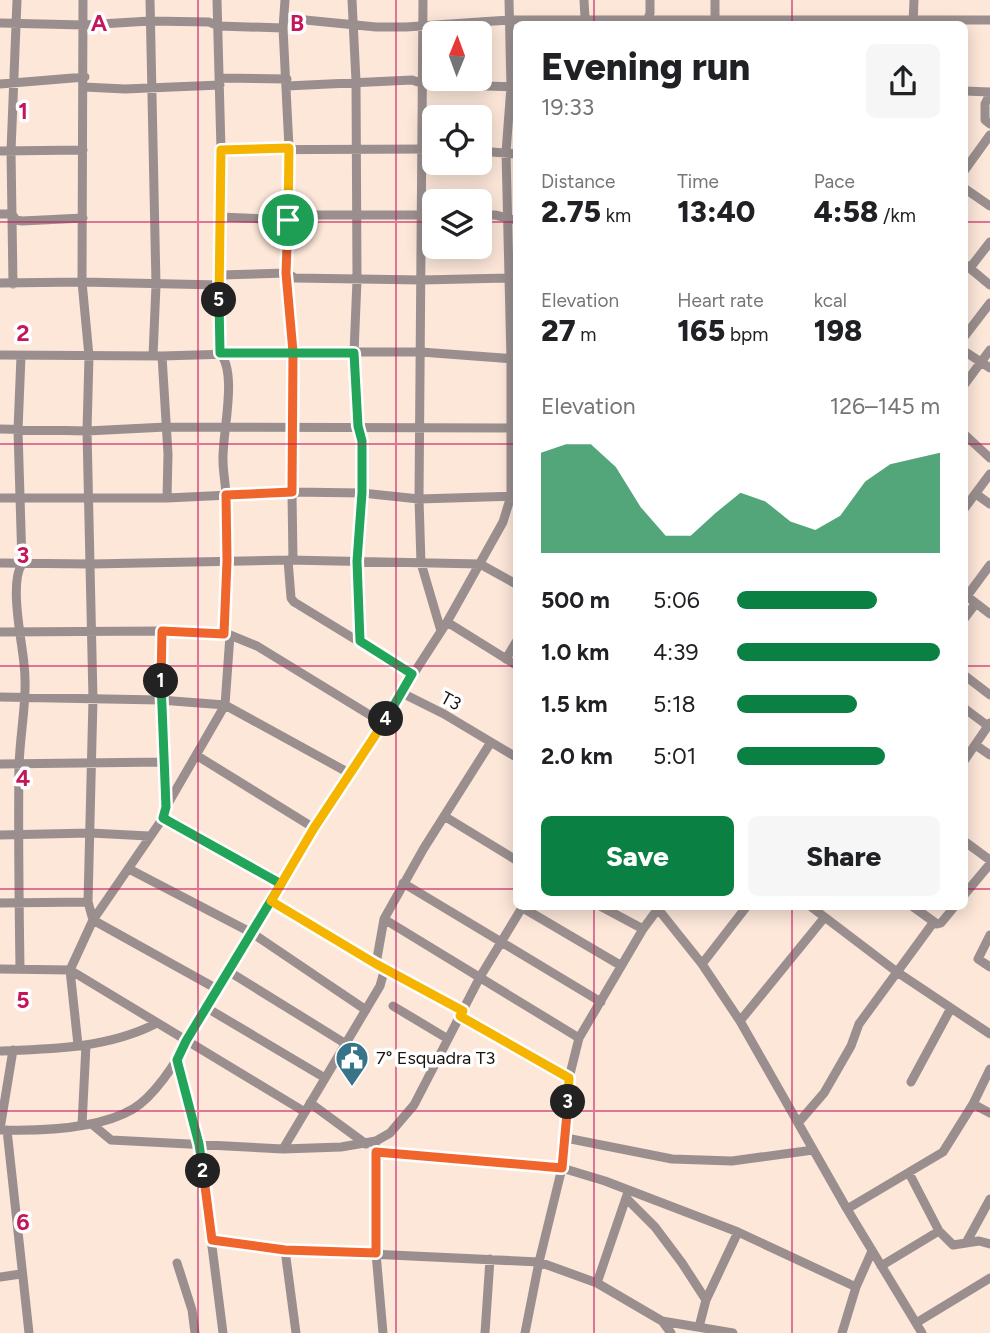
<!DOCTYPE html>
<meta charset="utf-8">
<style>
:root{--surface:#fff;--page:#f6f6f6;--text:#202124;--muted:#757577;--accent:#0b8043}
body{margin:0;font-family:Figtree,sans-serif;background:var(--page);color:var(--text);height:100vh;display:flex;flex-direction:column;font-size:26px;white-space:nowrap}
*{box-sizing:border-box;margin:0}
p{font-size:23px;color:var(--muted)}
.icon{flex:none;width:38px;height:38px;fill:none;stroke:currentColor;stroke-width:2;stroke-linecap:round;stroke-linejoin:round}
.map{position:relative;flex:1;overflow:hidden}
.details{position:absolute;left:513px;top:21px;width:455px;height:889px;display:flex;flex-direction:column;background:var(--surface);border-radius:10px;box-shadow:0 4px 18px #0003}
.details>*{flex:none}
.needle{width:46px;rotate:1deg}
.buttons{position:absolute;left:422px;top:21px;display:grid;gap:14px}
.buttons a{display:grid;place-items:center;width:70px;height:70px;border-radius:10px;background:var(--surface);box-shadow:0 4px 18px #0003;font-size:35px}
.pin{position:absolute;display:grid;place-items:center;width:60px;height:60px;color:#fff;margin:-30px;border:4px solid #fff;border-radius:50%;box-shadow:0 2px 7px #0007}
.km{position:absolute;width:35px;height:35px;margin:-18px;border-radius:50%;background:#222;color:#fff;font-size:19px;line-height:35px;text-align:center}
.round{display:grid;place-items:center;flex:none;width:74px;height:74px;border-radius:10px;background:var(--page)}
.summary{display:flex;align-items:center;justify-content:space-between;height:119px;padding:0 28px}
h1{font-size:38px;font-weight:800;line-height:52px}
.stats{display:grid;grid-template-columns:repeat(3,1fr);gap:10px;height:119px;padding:7px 28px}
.stats div{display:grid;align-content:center}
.stats b{font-size:30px;font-weight:800}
.stats small{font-size:19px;font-weight:400}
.stats p{font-size:19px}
.chart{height:196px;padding:14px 28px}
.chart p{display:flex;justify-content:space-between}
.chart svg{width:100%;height:126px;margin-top:7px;fill:var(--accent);opacity:.7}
.primary-button{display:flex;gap:14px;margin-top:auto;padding:14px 28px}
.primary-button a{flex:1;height:80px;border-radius:10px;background:var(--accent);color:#fff;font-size:28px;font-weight:800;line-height:80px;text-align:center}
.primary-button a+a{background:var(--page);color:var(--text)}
ul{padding:0 28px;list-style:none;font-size:23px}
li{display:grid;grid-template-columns:112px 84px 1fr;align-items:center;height:52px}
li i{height:18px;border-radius:9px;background:var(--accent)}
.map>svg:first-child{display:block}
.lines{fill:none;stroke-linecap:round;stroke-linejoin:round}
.minor{stroke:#9a8f8e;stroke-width:9}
.split-1-casing{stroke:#fff;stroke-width:14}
.split-2-casing{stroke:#fff;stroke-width:14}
.split-3-casing{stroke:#fff;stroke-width:14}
.split-4-casing{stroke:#fff;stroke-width:14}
.split-5-casing{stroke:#fff;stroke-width:14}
.split-6-casing{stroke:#fff;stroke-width:14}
.split-1{stroke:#f0652b;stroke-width:9}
.split-2{stroke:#22a559;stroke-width:9}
.split-3{stroke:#f0652b;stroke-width:9}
.split-4{stroke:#f5b400;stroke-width:9}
.split-5{stroke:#22a559;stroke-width:9}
.split-6{stroke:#f5b400;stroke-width:9}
.grid{fill:none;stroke:#c2185b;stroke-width:2;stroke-opacity:0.55}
.labels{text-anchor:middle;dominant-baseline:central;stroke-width:7;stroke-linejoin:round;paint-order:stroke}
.street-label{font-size:18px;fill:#19120e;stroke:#fff}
.poi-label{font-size:18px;fill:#19120e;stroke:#fff;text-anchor:start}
.grid-label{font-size:23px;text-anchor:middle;font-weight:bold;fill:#c2185b;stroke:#fff;stroke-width:7;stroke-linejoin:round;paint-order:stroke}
</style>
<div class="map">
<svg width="990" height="1333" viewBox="0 0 990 1333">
<rect width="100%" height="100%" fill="#fce7d9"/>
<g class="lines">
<path class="minor" d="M83 0 82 282 89 356 87 431 93 699 88 902 93 920 217 989
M150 0 156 285 153 356
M217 0 221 150 220 353C238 374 222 433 223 460 223 473 226 485 226 498 228 543 226 588 224 634
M285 0 283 28 289 148 286 273 293 352 291 428 293 560
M352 0 356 81 357 280 354 353 358 426 362 441V493L357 561 360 641
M423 0 419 499 421 563 441 631
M584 0 585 18 589 24
M285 18 376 27H406L509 20H990
M0 23 84 25 150 21 209 22 218 26 283 28
M646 24 650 13V0
M715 24V0
M913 24 914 0
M220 78 287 79
M0 84 85 77
M287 86 412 80 424 84 515 87
M84 87 125 89 220 85
M964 91 990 92
M990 94 985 104V120L990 124
M221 150 434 149
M0 151 83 150
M480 151 516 154
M964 171 990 135
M964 188 990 206
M0 214H12L16 220 22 221 83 218
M289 215H434
M480 215H495L516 220
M220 217 288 220
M966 265 990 285
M970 268 990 242
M220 275 286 273 295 278 422 280 508 278
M0 283 82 282 220 285
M13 284 11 151 17 0
M964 337 990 303
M964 351 990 368
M0 355 162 356 293 352H421L515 359
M162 356 168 454 167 498
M964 385 990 350
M0 429 87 431 166 427 515 428
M964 434 990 458
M976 494 990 504
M0 498H167L292 492 362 493 419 499 516 496
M964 509 990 474
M288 560 291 598 294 602 412 674
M0 563 91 564 288 560 480 564 516 584
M964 594 990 614
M967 596 990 565
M964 619 976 603
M447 622 516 665
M162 631 160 700 166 805
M0 632 162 631 230 635 257 646 383 723
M506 659 516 642
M964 675 990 695
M402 693 444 714 516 757
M0 697 160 700 225 705 349 773
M964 708 988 726
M977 746 990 755
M196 755 314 828
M964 761 990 723
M0 764 163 762
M444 816 516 860
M163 818 281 884
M0 835 90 833 149 836
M964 841 990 860
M129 869 252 933 366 1010
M403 883 601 1002
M964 895 990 864
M271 901 376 964 463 1011
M0 903 88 902
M600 906 643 929
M810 906 897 972 990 1034
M912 906 937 924 941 923 955 906
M523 908 620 965
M658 909 702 964 740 1021 847 1209 922 1333
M384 919 579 1038
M990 935 978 959 990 967
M376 964 384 919 424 848 491 742
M702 964 747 906
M0 969 70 970 305 1112
M20 969C19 901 18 833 19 766 20 732 28 697 24 664 22 641 9 583 22 564L18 430 21 356
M228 971 346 1044
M393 1006 448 1039
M207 1008 325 1078
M460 1016 569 1078
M740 1021 824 918
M78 1045 70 970 93 920 163 818 166 807 225 705 230 635
M0 1051C52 1049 108 1048 155 1024
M177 1060 199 1144 223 1333
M911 1082 951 1008
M310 1103 366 1144
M973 1104 990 1113
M798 1123 824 1093 851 1046 859 1024 933 923
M82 1125 86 1045
M93 1125 111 1140 283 1149 341 1147 376 1141 390 1133 414 1105 480 977 523 906
M0 1129 13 1050
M0 1130C39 1131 99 1129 133 1109 153 1097 177 1063 186 1041L314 828 447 622 503 522 511 496V359L506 152 511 87 509 0
M7 1130 29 1333
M566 1138 672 1159 732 1161 813 1150
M376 1147V1253L383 1333
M283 1149 380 986 385 968
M376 1151 562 1168 605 1181 738 1232 856 1287
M909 1173 939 1231
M626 1198 655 1227 682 1263 706 1300 699 1327
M990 1199 966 1243 979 1241 990 1244
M847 1209 943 1152 973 1104 990 1069
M212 1240 285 1250 539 1262 597 1283 662 1321 733 1333
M285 1250 296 1333
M177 1263 192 1310 195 1333
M881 1266 939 1231 953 1245 966 1243
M0 1277 21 1274
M597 1283 627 1195
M706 1300 738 1232
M662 1321 671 1333
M916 1323 990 1278
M485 1333 490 1259
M525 1333 539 1262 562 1168 568 1121 569 1078 579 1038 643 929 660 906
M842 1333 856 1287 872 1251"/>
</g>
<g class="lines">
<defs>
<path id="split-1" d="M161 681 162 631 224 634 227 561 226 495 292 492 293 352 286 273 288 220"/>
<path id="split-2" d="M161 681 166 807 163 818 281 884 186 1041 177 1060 199 1144 203 1171"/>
<path id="split-3" d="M203 1171 212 1240 285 1250 376 1253V1152L562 1168 568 1102"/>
<path id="split-4" d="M386 719 314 828 271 901 376 964 463 1011 460 1016 569 1078 568 1102"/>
<path id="split-5" d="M219 300 220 353H354L358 426 362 441V493L357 561 360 641 412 674 386 719"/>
<path id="split-6" d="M219 300 221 150 289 148 288 220"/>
</defs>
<use href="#split-1" class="split-1-casing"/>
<use href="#split-2" class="split-2-casing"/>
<use href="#split-3" class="split-3-casing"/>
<use href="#split-4" class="split-4-casing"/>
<use href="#split-5" class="split-5-casing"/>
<use href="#split-6" class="split-6-casing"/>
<use href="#split-1" class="split-1"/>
<use href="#split-2" class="split-2"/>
<use href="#split-3" class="split-3"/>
<use href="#split-4" class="split-4"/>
<use href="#split-5" class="split-5"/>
<use href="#split-6" class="split-6"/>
</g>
<path class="grid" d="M198 0V1333M396 0V1333M594 0V24M792 0V24M0 222H434M480 222H516M964 222H990M0 444H516M964 444H990M0 666H516M964 666H990M0 889H516M964 889H990M594 906V1333M792 906V1333M0 1111H990"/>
<defs>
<symbol id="civic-pin" viewBox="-11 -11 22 30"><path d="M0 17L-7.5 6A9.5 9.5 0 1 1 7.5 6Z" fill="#37748a" stroke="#fff"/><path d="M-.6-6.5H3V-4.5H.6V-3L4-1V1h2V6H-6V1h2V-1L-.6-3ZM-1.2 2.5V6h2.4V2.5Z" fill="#fff"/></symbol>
</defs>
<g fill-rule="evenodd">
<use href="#civic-pin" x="333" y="1039" width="38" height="52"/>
</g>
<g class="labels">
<g class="street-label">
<text transform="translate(451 701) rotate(28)">T3</text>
</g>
<g class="poi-label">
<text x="376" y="1058">7° Esquadra T3</text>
</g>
</g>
<g class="grid-label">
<text x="99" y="31">A</text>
<text x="297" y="31">B</text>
<text x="23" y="119">1</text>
<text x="23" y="341">2</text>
<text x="23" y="563">3</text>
<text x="23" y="786">4</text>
<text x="23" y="1008">5</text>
<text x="23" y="1230">6</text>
</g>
</svg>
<div class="buttons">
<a><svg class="needle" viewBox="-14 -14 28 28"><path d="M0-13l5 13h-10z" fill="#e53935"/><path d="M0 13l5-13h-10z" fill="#757577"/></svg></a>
<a><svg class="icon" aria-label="locate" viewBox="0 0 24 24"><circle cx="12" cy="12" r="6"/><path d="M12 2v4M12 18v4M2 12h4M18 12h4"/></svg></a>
<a><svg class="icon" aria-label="layers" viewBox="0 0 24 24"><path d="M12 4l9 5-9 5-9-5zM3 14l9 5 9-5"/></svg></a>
</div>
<div class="pin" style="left:288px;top:220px;background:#1e9e55"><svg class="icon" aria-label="arrive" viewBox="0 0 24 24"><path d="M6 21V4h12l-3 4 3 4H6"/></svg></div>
<b class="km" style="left:161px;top:681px">1</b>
<b class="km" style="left:203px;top:1171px">2</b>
<b class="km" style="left:568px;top:1102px">3</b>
<b class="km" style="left:386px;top:719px">4</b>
<b class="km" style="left:219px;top:300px">5</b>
<section class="details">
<div class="summary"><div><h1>Evening run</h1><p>19:33</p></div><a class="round"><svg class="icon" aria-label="share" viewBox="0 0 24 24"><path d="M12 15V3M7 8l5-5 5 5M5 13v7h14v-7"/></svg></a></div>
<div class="stats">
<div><p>Distance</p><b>2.75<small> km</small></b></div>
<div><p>Time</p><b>13:40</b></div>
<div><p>Pace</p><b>4:58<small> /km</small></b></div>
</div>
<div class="stats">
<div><p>Elevation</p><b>27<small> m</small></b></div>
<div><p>Heart rate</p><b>165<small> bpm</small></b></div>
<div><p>kcal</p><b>198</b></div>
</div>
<div class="chart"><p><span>Elevation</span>126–145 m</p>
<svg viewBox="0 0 160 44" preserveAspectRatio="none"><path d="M0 44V9L10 6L20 6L30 14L40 28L50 38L60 38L70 30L80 23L90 26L100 33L110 36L120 31L130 19L140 13L150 11L160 9V44z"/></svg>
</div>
<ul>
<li><b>500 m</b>5:06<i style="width:69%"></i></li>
<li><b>1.0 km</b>4:39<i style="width:100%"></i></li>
<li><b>1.5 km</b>5:18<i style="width:59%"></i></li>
<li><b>2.0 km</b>5:01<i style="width:73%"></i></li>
</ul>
<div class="primary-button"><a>Save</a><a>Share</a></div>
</section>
</div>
